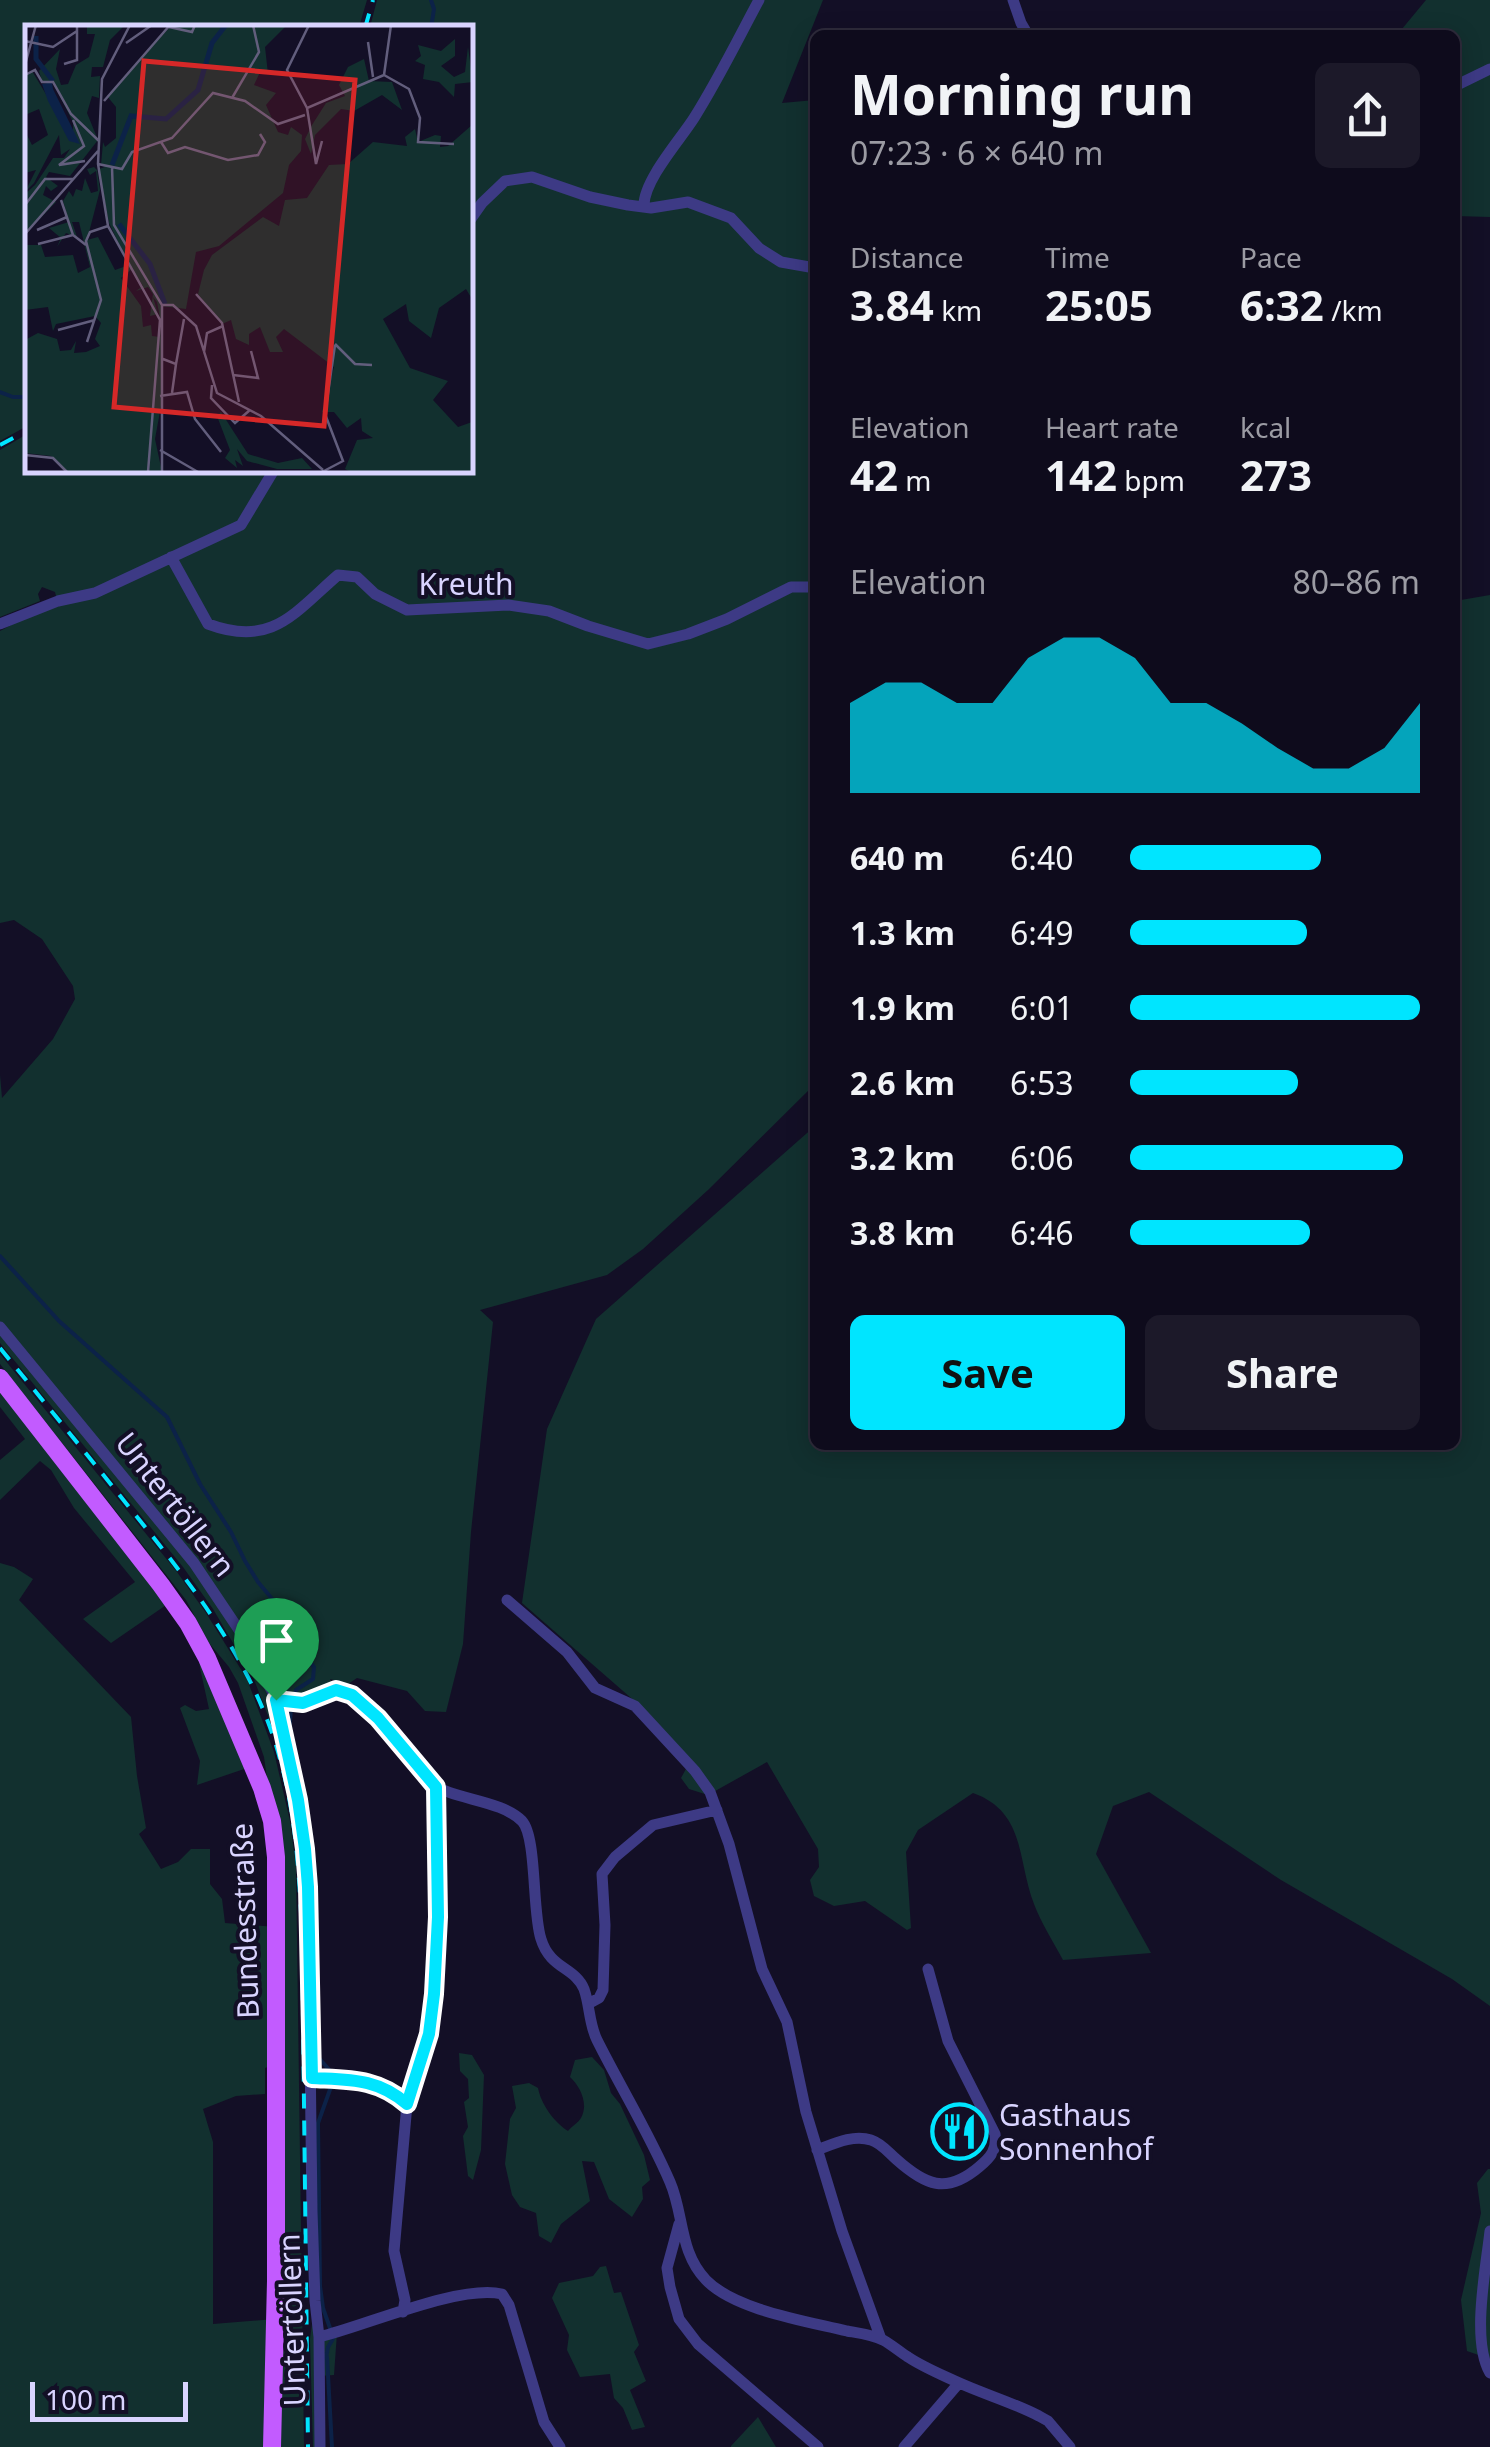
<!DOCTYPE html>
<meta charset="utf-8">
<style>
:root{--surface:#0e0b1c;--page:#1c1929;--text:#f1f3f6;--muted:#9b9ba3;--line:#2e2b3b;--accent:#00e5ff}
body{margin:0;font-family:"Noto Sans",sans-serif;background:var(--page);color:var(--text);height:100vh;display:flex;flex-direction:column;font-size:38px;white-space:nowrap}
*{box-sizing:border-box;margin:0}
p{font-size:32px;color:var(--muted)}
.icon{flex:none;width:55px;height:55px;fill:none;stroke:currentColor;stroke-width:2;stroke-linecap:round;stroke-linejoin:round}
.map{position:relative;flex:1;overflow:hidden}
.details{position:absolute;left:810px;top:30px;width:650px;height:1420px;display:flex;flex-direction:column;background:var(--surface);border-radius:15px;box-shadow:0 5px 25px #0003,0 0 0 2px var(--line)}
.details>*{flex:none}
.scale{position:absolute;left:30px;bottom:25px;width:158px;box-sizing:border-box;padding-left:10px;border:5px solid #d9d4ff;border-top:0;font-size:28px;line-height:35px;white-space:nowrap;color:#d9d4ff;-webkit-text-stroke:8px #130f26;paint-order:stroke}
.pin{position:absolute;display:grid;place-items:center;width:85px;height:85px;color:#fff;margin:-102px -42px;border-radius:50% 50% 50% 0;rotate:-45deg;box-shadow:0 0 10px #0007}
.pin .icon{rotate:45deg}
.round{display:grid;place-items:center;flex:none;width:105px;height:105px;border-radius:15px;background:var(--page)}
.overview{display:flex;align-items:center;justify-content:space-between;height:170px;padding:0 40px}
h1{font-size:55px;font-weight:700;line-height:75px}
.metrics{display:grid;grid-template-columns:repeat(3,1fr);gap:15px;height:170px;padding:10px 40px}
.metrics div{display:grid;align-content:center}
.metrics b{font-size:42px;font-weight:700}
.metrics small{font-size:28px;font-weight:400}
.metrics p{font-size:28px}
.chart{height:280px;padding:20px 40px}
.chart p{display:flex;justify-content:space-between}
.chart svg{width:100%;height:180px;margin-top:10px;fill:var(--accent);opacity:.7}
.action{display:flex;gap:20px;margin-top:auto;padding:20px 40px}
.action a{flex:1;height:115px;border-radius:15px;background:var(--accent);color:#111;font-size:40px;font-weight:700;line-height:115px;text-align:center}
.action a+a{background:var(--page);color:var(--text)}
ul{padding:0 40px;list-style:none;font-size:32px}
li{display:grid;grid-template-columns:160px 120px 1fr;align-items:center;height:75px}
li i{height:25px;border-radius:12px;background:var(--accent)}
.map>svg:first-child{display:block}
.green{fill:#12302f}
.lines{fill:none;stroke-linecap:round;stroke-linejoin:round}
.stream{stroke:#0c2248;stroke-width:4}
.street{stroke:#3d3a85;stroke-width:11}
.primary{stroke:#c25bff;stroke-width:18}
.rail{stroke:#00e5ff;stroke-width:4;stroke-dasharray:15 12;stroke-linecap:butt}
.route-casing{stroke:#fff;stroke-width:20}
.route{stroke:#00e5ff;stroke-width:12}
.labels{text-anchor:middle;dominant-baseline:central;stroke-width:8;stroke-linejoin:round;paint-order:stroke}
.street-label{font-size:30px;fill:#d9d4ff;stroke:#130f26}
.poi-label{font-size:30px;fill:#d9d4ff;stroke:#130f26;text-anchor:start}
.inset-river{fill:none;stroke:#0c2248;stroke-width:5}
.inset-road{fill:none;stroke:#625e7d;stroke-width:2.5}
.view{fill:#d62828;fill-opacity:0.15;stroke:#d62828;stroke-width:5}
.inset-edge{fill:none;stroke:#d9d4ff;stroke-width:5}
</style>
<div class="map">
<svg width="1490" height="2447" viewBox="0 0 1490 2447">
<rect width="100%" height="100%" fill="#130f26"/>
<path class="green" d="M0 0H367L359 27 28 28 27 426 0 441Z
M377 0H823L782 103 815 100V1084L708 1190 643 1249 607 1275 480 1310 493 1322 471 1532 463 1644 446 1712 425 1711 407 1691 357 1678 348 1684 330 1679 336 1689 311 1702 277 1700 287 1756 278 1742 253 1677 213 1609 183 1567 0 1343V1075L2 1098 53 1039 75 999 73 986 42 939 14 920 0 923V631L57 600 55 592 42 587 38 594 40 601 0 617V450L27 434 28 470H470V28L370 27Z
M1426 0H1490V217L1455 216V35H1397Z
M1490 595V2006L1452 1979 1281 1880 1149 1792 1113 1806 1096 1854 1151 1953 1063 1960C1053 1941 1041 1923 1034 1904 1017 1860 1026 1812 973 1793L918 1830 906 1852 911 1928 907 1930 865 1901 834 1906 814 1896 810 1880 819 1867 818 1849 767 1762 708 1795 689 1789 681 1778 687 1767 646 1711 522 1603 547 1429 596 1319 815 1126V1445H1455V601Z
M0 1354 177 1572 206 1613 247 1679 274 1752 290 1821 296 1867 304 2447H279V2365L285 2348V2335L280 2329 268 1785 264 1757 238 1683 229 1667 209 1643 186 1600 0 1364Z
M0 1378 172 1601 111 1643 83 1619 135 1582 74 1508 51 1470 40 1461 0 1500V1460L25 1439 0 1407Z
M0 1563 14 1567 33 1579 19 1600 131 1717 137 1776 146 1828 139 1834 161 1869 178 1862 191 1849H210V1884L222 1899 225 1923 276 1927V2064L265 2068V2094L236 2096 203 2109 213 2142V2324L275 2319 272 2447H0Z
M197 1639 253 1766 197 1785 200 1761 180 1708 185 1705 196 1711 209 1709 200 1668Z
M459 2053 472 2055 484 2075 481 2150 473 2180 468 2176 463 2136 468 2127 464 2102 469 2098 468 2079 460 2071Z
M592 2057 604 2070 611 2093 620 2104 644 2155 650 2180 642 2187 643 2199 632 2217 609 2199 594 2162 582 2161 590 2201 561 2224 551 2243 539 2236 536 2213 520 2207 512 2195 505 2164 510 2119 516 2108 512 2086 529 2083 538 2088C541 2104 554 2122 568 2131 572 2126 578 2123 581 2118 589 2104 580 2086 570 2077L575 2060Z
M1488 2169H1490V2359L1467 2351 1461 2300 1481 2213 1477 2183Z
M606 2266 614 2293 621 2292 639 2345 634 2352 646 2381 630 2390 645 2427 632 2430 623 2408 614 2398 610 2374 580 2377 567 2350 569 2335 552 2298 559 2283 593 2276 600 2267Z
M315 2301 319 2337 337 2333 334 2375 320 2376V2447H313L310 2339Z
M758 2417 776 2447H731V2446Z"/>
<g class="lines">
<path class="stream" d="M431 28 434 9 431 0
M0 392 13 397H28
M0 1256 59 1321 167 1417 200 1484 231 1532 245 1561 258 1582 283 1612 296 1645 314 1667 313 1679 296 1690 294 1697
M289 1736 291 1708
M307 1823 309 1844
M314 1913 318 2057 332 2073
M331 2331 323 2308 320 2286 318 2123 332 2084
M327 2357 332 2447
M326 2358 328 2347 333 2339"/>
<path class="street" d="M1013 0 1021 23 1028 35
M1455 86 1490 69
M644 205C644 180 680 140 694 118 718 80 738 39 759 0
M470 220 482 203 505 181 532 177 590 197 628 205 651 208 688 202 731 218 759 248 781 262 815 268
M171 557 208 624C272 648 294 613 338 575L357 577 375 594 407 610 508 605 549 611 588 626 648 644 688 634 727 619 791 587H815
M0 624 58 601 95 593 241 525 274 470
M0 1327 194 1563 243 1636 276 1699 301 1819 308 1887 312 2211 315 2301 319 2337 320 2447
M507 1600 567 1652 595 1688 635 1706 695 1771 710 1792 729 1844 762 1969 787 2022 806 2112 842 2231 881 2339
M276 1699C303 1709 312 1699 336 1689 382 1701 399 1755 432 1783 451 1800 500 1799 522 1821 537 1837 532 1912 541 1939 550 1969 575 1967 584 1989 590 2006 589 2024 597 2040 621 2088 649 2133 670 2182 684 2214 679 2252 706 2280 735 2310 806 2321 847 2331 858 2333 873 2335 883 2340 892 2345 900 2352 908 2357 923 2367 940 2374 955 2381 983 2394 1012 2402 1039 2416L1048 2421 1070 2447
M588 2004 599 1998 603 1990 605 1925 602 1874 615 1857 653 1825 717 1810
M312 2078C350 2080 376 2078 407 2104L394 2251 405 2300 403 2312
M407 2104C450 1992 432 1901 436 1787
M817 2150C833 2144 853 2134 871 2140 881 2143 888 2152 896 2159 925 2185 946 2195 979 2167 991 2157 997 2150 995 2134L948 2041 928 1969
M679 2224 667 2268 670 2287 679 2319 698 2344 818 2447
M1490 2231C1486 2268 1471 2341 1490 2373
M319 2337C365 2326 460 2284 502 2294L509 2305 544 2422 560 2447
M904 2447 959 2383"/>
<path class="primary" d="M0 1378 161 1585 188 1623 207 1658 262 1788 272 1821 276 1857V2281L272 2447"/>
<path class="rail" d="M365 28 373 0
M0 445 28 430
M0 1348C43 1401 87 1454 129 1507 191 1584 254 1662 280 1759 296 1816 299 1873 302 1932L308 2447"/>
</g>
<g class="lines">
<defs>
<path id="route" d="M336 1690 352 1695 378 1718 436 1787 438 1917 434 1994 429 2034 407 2104C377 2078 350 2080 312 2078L308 1887 305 1849 298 1800 276 1700 303 1703Z"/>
</defs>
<use href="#route" class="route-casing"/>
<use href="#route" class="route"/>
</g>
<defs>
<symbol id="restaurant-ring" viewBox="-11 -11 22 22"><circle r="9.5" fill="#130f26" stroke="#00e5ff" stroke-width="1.5"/><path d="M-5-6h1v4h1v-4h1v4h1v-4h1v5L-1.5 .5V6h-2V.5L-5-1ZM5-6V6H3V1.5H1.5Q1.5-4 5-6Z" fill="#00e5ff"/></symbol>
</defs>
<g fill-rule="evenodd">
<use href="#restaurant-ring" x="928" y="2100" width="63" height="63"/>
</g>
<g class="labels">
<g class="street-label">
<text x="466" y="583">Kreuth</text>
<text transform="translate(176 1504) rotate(52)">Untertöllern</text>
<text transform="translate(244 1921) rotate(-92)">Bundesstraße</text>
<text transform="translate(291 2320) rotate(-92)">Untertöllern</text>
</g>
<g class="poi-label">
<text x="999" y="2114">Gasthaus<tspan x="999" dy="34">Sonnenhof</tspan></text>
</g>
</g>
<g transform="translate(25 25)">
<rect width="448" height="448" fill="#130f26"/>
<path d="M62 0H100L85 15 78 42H67L66 52 75 51 74 73 67 71 62 88 73 115 45 151 24 147 21 152 33 161 26 166 21 161 18 170 31 177 0 209 1 168 10 160 28 133H39L45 124 36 130 34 110 9 158 0 167 11 145 0 148V106L7 120 23 110 14 84 0 90V50L7 46 48 114V97L27 56H17L14 46 35 24 31 44 36 60 43 59 51 40 64 32 70 9H62ZM147 0H169L167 8 171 0H262L240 22 243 49 236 45 229 60 251 68 241 80 253 107 263 110 266 102 277 110 276 126 264 140 258 168 194 221 171 227 161 284 137 281 138 370 130 414 137 447H43L26 431 0 428V315L13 308 32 314 35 326 46 325 51 316 49 328 61 327 75 321 70 314 76 298 70 291 31 299 28 306 23 282 0 285V220H16L20 232 48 230 53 248 65 242 54 197H47L52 212 41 208 32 222 36 213 24 203 44 197 38 176 44 166 48 172 51 164 57 166 60 153 66 168 73 166 71 146 65 150 62 144 69 142 72 145 75 165 62 215 73 212 90 245 104 240 84 198 74 144 80 142 76 140 78 117 80 122 91 113V82L82 71ZM107 244 118 261 111 266 123 262 128 269 125 291 133 289 128 272 132 277 136 299 135 312 127 311 126 300 118 302 116 281 96 253ZM430 14V31L416 41 429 52 440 47 443 22 448 57 430 59 429 72 414 57 398 54 400 40 390 36 396 31 393 20 416 26ZM339 34 344 56 367 57 377 85 357 70 329 86 316 84 290 110 286 129 280 114 287 100 301 78 320 71 314 60 323 42ZM447 100V274L441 264 414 283 406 313 384 296 381 279 358 294 385 343 423 356 408 375 433 402 447 397V447H326L320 444 332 415 348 413 337 406 336 393 322 403 309 387H297L309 342 259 304 251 312 258 327H245L235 302 224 309V320L211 314 206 295 197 299 173 269 179 245 187 230 238 192 254 201 260 175 282 173 304 140 323 139 348 117 382 121 380 112 390 104 393 117 410 110 416 111 415 122 423 121ZM196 387 223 429 253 438 277 433 287 444H252L222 436 212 424 218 441 210 435 212 443 200 433 205 425 192 391Z" fill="#12302f" fill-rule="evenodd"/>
<path d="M27 57 28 64 55 119 44 116 23 76 17 59Z" fill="#0c2248"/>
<path class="inset-river" d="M11 11V34L28 56M87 140 106 91 141 94 173 65 187 18 201 0M94 199 125 239 140 279"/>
<path class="inset-road" d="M105 0 77 54 73 139 83 201 135 295 123 447M144 2 167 7 170 0M0 16 28 22 52 6M343 17 348 52M101 18 127 0M39 39 52 35V0M0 40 11 0M0 50 10 45 17 57H28L46 89 74 116M359 50 384 64 395 93 393 117 429 119M359 50 366 0M207 73 234 27 228 0M79 76 145 0M282 83 262 45 284 0M48 95 59 121 34 140 60 136M297 116 291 139 282 83 359 50M136 117 143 128 160 122 203 135 233 130 240 117 235 109M73 139 97 144 107 127 147 113 188 68 220 76 253 99 280 90M87 142 89 200 137 280V447M36 175 48 210 61 220M0 180 20 154H49M12 205 42 192M0 209 73 126M13 219 48 210M171 269 197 298 214 377M137 280H148L171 301 192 368 236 391 298 445M0 288V340M33 305 70 295M62 317 76 275 61 216 65 207 83 201M310 319 330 339 347 340M179 327 182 308 198 301M138 334 151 339 147 368M151 339 159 294M208 350 233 353 226 326M187 360 186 373 210 398 225 385M135 371 162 367 170 394 196 427M135 425 173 447M0 430 28 433 42 447M297 447 318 436 300 389 310 320"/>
<path class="view" d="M119 36 330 55 299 401 89 382Z"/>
<rect width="448" height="448" class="inset-edge"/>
</g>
</svg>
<div class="scale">100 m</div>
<div class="pin" style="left:276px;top:1700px;background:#1e9e55"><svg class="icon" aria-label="arrive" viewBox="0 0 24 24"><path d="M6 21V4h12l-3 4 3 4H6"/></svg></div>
<section class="details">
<div class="overview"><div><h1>Morning run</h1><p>07:23 · 6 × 640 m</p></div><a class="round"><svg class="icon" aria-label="share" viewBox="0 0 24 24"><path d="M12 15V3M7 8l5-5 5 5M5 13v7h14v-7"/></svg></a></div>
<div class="metrics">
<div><p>Distance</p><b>3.84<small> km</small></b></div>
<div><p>Time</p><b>25:05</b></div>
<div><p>Pace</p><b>6:32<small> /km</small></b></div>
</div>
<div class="metrics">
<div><p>Elevation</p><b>42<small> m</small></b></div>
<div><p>Heart rate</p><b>142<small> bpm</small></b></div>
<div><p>kcal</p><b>273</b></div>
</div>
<div class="chart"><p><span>Elevation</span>80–86 m</p>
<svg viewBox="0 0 160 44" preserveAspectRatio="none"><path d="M0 44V22L10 17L20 17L30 22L40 22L50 11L60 6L70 6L80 11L90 22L100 22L110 27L120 33L130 38L140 38L150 33L160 22V44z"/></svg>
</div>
<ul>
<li><b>640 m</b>6:40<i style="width:66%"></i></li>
<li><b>1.3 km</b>6:49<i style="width:61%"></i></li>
<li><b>1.9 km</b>6:01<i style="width:100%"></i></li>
<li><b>2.6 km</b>6:53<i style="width:58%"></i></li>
<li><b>3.2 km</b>6:06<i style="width:94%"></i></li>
<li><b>3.8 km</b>6:46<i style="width:62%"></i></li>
</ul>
<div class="action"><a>Save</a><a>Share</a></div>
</section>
</div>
